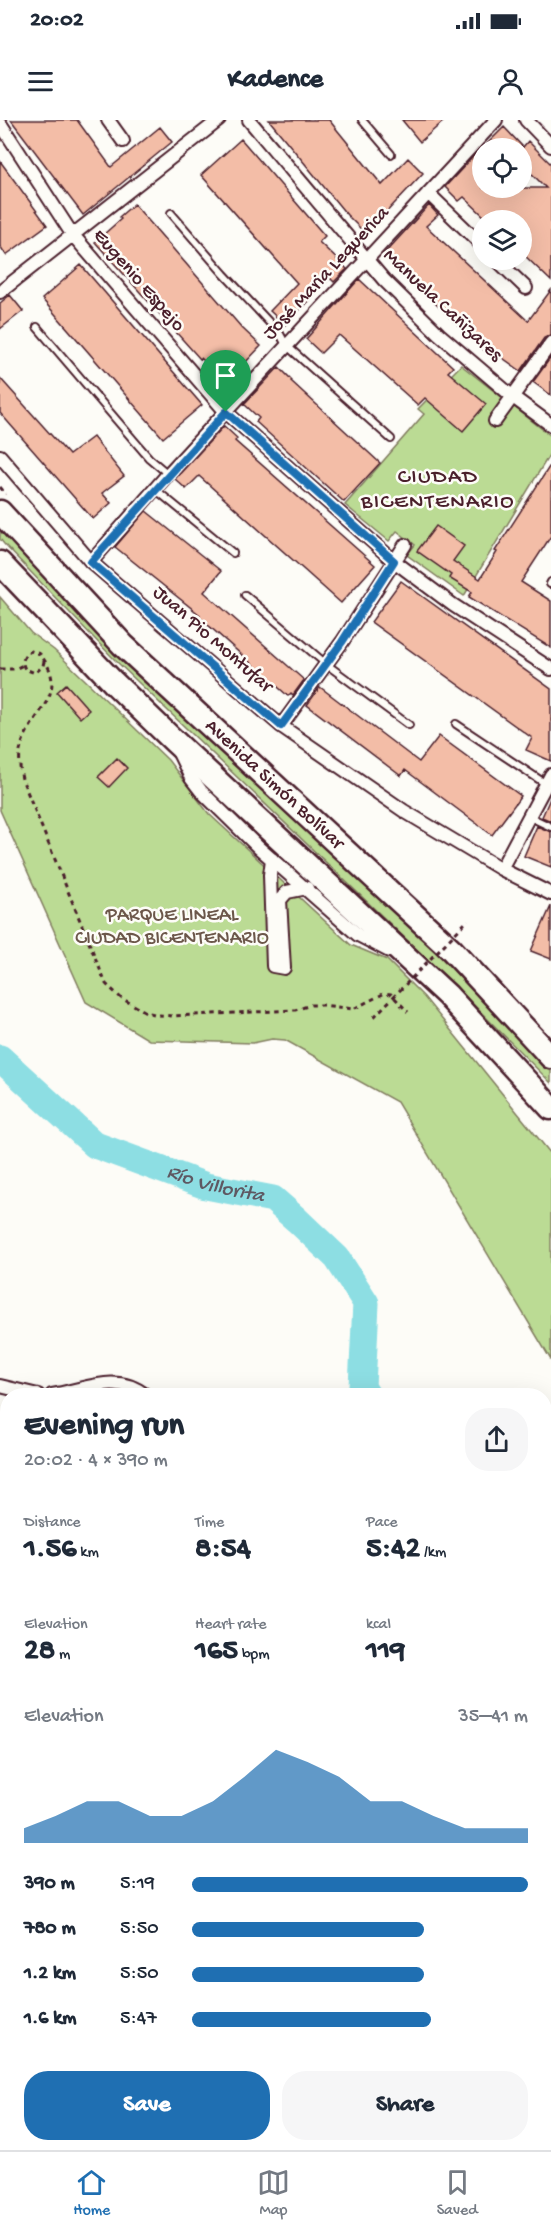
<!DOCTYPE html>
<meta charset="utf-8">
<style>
:root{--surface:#fff;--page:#f6f6f7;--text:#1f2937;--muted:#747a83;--line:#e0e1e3;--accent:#1f6fb2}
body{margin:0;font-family:"Gochi Hand",sans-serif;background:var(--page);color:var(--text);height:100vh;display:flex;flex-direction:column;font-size:22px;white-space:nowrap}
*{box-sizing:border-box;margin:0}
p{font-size:20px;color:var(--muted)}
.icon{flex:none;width:33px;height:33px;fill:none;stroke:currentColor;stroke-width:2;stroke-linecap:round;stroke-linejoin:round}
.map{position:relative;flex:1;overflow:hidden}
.drawer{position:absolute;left:0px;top:1268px;width:552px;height:764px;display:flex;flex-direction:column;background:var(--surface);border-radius:24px 24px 0 0;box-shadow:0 6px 24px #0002}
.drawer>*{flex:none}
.tools{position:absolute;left:472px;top:18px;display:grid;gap:12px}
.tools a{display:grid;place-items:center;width:60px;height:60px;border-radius:50%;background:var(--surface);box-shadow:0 6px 24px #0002;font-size:30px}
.pin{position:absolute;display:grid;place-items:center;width:51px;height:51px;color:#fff;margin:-62px -26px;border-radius:50% 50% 50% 0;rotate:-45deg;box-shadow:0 0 6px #0007}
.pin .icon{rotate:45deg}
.round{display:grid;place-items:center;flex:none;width:63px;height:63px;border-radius:24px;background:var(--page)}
.head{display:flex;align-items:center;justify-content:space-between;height:102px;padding:0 24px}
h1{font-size:33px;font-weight:700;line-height:45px}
.metrics{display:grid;grid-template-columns:repeat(3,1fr);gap:9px;height:102px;padding:6px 24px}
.metrics div{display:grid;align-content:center}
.metrics b{font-size:30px;font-weight:700}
.metrics small{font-size:16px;font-weight:400}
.metrics p{font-size:16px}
.chart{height:168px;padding:12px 24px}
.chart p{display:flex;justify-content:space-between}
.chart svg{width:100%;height:108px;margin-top:6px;fill:var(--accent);opacity:.7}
.action{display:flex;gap:12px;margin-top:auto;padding:12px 24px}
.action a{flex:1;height:69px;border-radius:24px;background:var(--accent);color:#fff;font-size:24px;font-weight:700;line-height:69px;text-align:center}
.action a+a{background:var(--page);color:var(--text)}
ul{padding:0 24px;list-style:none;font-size:20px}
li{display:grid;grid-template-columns:96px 72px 1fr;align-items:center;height:45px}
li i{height:15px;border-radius:8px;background:var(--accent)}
.status{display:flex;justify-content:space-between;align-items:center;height:42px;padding:0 30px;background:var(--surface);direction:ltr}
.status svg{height:16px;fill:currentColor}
header{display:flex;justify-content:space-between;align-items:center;height:78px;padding:0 24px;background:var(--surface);font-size:27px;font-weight:700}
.dock{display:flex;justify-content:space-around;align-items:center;height:84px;border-top:2px solid var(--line);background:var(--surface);font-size:16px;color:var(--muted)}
.dock a{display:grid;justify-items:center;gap:3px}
.dock .active{color:var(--accent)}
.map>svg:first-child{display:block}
.green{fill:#bbdb94;stroke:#827d60;stroke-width:1.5}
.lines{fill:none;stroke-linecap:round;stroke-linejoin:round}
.river{stroke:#8ddee3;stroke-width:27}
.building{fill:#f3bda7;stroke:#4a1f2b;stroke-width:1.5}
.lane-casing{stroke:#4a1f2b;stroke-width:10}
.street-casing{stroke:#4a1f2b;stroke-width:16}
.primary-casing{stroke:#4a1f2b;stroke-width:24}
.highway-casing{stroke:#4a1f2b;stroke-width:27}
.path{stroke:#4a1f2b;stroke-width:3;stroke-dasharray:4.5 4.5;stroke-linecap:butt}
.lane{stroke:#fdfcf7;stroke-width:6}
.street{stroke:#fdfcf7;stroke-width:12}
.primary{stroke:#fdfcf7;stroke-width:20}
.highway{stroke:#fdfcf7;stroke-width:22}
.path-bridge{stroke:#4a1f2b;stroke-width:3;stroke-dasharray:4.5 4.5;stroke-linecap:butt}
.route-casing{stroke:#fff;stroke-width:12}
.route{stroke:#1f6fb2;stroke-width:8}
.labels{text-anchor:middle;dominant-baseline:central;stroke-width:5;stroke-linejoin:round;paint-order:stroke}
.street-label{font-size:20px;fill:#4a1f2b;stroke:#fdfcf7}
.park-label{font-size:20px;fill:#6c574a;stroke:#fdfcf7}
.water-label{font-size:21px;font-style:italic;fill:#5e5862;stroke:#fdfcf7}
.quarter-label{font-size:22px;letter-spacing:1.5px;fill:#4a1f2b;stroke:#fdfcf7}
</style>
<div class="status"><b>20:02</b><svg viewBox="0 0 49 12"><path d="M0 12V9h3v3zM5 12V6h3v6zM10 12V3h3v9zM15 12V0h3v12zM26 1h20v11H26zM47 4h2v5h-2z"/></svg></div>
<header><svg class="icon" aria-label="menu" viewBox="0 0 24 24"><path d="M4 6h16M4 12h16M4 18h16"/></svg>Kadence<svg class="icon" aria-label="person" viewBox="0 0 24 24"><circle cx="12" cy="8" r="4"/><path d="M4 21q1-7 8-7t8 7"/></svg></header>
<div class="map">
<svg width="551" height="2030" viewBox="0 0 551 2030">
<rect width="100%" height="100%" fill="#fdfcf7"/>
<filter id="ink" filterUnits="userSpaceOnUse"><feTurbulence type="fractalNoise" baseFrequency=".0167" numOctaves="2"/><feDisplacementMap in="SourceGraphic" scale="12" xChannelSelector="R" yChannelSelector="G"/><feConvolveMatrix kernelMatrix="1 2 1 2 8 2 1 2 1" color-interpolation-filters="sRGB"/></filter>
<g filter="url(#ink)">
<path class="green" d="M461 245 551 316V332L464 476 407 435 415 425 397 411 389 421 345 385 424 294 418 289Z
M0 408 178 590 419 815 551 951V963L457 868 115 540 4 424 0 419Z
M0 477 31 513 54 530 168 640 209 694 351 825 387 840 424 877 551 1034V1240L397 982 285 920 272 919 253 923 149 920 86 882 0 690Z"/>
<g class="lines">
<g class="river">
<path id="s1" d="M0 938 95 1025 206 1066 273 1079 297 1100 337 1138 366 1183 362 1267 367 1275"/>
<path d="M544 1386 551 1397"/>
</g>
</g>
<path class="building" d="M11 0H77L111 47 160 7 172 22 83 95Z
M269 0H329L382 65 408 38 423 53 366 114 347 95Z
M402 0H445L420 22Z
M504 7 523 27 528 21 551 44V161L522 133V100H488L464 77 459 81 445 67 483 26V68H546L522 44V28H483Z
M241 19 325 116 319 122 347 149 334 162 330 158 285 205 270 191 297 163 201 55Z
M0 41 47 105 6 135 0 126Z
M134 84 242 208 261 226 240 248 242 251 229 265 201 238 200 239 95 122 121 99 119 97Z
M429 85 438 95 426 106 528 201 551 170V215L544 218 521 251 494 232 490 236 384 134Z
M81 145 202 285 163 318 42 179Z
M359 159 453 247 448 252 486 284 463 311 425 278 418 285 339 215 321 233 306 219Z
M10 175 23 191 0 209V183Z
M551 237V275L533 262Z
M279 247 292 260 291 261 380 343 344 382 256 302 259 298 244 284Z
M0 258 69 335 93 317 124 356 102 373 111 383 93 399 0 293Z
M224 306 237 318 235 321 375 445 341 483 199 356 186 369 175 359Z
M551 344V416L521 462 551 481V528L469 477 472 472 449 458 451 455 417 431 436 406 464 426 453 441 480 459 497 432 495 431Z
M146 391 221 451 204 472 304 560 293 575 291 573 288 576 199 497 200 495 115 427Z
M401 461 551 569V641L526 630 532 618 371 502Z
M66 564 89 590 80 598 57 572Z
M320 567 419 642 439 616 521 676 492 715 405 650 401 656 307 585Z
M117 638 127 648 109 667 98 657Z
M551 676V701L542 697Z
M537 706 551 712V747L524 736Z
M551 786V839L531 831Z"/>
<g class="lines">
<defs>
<path id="lane" d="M362 0 391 34
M171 93 224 154 280 214 286 225 391 319
M37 207 149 338 168 354
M155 369 233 433
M550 464 551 462
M245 475 326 544 409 605
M456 604 546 664
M530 697 551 707"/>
<path id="street" d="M108 0 123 21
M249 0 384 160 439 214 513 277 551 305
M526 0 551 26
M0 3 72 114 226 292 394 441 453 485 551 549
M428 73 483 126
M497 140 526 168
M0 172 219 0
M495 301 551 223
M0 336 91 442 281 606 404 691 501 749 551 774
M91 442 168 354 496 0
M281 606 342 522 405 425
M179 633 191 658 201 671 259 728 358 815 389 831
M272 739 270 755 273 846 284 848 280 780 287 772 307 768
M501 749 551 655
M0 1266 38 1275
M52 1275C84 1270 117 1252 145 1275
M0 1474 8 1478
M0 1735 8 1739"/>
<path id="primary" d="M544 1884 551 1876
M544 1929 551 1922
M395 2030 403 2024
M439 2030 447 2024"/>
<g id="highway">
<path id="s2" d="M0 392 123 525 451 829 551 937"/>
<path d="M0 443 113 562 174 621 447 875 551 988"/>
</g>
</defs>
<use href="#lane" class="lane-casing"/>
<use href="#street" class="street-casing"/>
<use href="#primary" class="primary-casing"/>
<use href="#highway" class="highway-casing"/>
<path class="path" d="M0 367 6 374
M44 541 43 546 35 553 25 549C21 542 23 535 31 531L40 534C73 576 28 592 20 631 19 640 20 650 22 659L106 864 121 878 146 892 158 895 173 896 295 890 311 885H323L353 889 385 873 391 874 408 892
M0 549H15L23 545"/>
<use href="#lane" class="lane"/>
<use href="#street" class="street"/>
<use href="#primary" class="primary"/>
<use href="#highway" class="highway"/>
<path class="path-bridge" d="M374 897 468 800"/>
</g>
</g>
<g class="lines" filter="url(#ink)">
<defs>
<path id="route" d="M226 292 394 441 342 522 281 606 91 442Z"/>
</defs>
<use href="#route" class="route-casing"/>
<use href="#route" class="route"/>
</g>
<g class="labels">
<g class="street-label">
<text transform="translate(327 154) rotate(-47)">José Maria Lequerica</text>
<text transform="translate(138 161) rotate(49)">Eugenio Espejo</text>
<text transform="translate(442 186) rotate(43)">Manuela Cañizares</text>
<text transform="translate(212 520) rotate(41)">Juan Pio Montufar</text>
<text stroke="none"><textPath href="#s2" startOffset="387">Avenida Simón Bolívar</textPath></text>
</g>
<g class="park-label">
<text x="172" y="796">PARQUE LINEAL<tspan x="172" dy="23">CIUDAD BICENTENARIO</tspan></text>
</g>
<g class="water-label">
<text stroke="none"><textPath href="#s1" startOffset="256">Río Villorita</textPath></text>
</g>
<g class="quarter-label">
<text x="438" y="358">CIUDAD<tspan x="438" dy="25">BICENTENARIO</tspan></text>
</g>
</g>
</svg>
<div class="tools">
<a><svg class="icon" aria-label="locate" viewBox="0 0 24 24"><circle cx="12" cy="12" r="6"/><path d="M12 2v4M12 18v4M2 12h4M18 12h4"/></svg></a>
<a><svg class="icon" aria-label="layers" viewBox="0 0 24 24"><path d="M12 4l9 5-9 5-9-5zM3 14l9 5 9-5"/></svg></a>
</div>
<div class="pin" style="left:226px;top:292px;background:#1e9e55"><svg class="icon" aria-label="arrive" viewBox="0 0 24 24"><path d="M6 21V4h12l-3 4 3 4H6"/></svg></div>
<section class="drawer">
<div class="head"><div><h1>Evening run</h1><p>20:02 · 4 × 390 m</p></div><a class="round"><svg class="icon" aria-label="share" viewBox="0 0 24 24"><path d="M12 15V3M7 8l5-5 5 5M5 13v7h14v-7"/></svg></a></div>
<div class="metrics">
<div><p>Distance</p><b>1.56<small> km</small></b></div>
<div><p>Time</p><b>8:54</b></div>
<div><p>Pace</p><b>5:42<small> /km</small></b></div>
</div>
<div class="metrics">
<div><p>Elevation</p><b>28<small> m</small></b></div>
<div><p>Heart rate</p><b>165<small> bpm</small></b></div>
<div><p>kcal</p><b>119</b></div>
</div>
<div class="chart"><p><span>Elevation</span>35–41 m</p>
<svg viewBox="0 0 160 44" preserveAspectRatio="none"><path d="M0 44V38L10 33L20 27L30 27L40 33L50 33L60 27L70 17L80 6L90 11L100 17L110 27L120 27L130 33L140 38L150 38L160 38V44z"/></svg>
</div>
<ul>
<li><b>390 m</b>5:19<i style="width:100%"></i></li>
<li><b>780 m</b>5:50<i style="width:69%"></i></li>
<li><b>1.2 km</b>5:50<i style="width:69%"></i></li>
<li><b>1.6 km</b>5:47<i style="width:71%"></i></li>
</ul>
<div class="action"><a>Save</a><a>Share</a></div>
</section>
</div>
<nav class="dock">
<a class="active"><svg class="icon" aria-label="home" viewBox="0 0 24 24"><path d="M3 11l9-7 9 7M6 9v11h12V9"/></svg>Home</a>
<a><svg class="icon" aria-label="map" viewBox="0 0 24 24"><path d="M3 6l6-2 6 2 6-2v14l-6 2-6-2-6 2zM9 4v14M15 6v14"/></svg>Map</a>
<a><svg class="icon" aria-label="saved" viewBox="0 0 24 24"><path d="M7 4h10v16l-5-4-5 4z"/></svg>Saved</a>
</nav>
